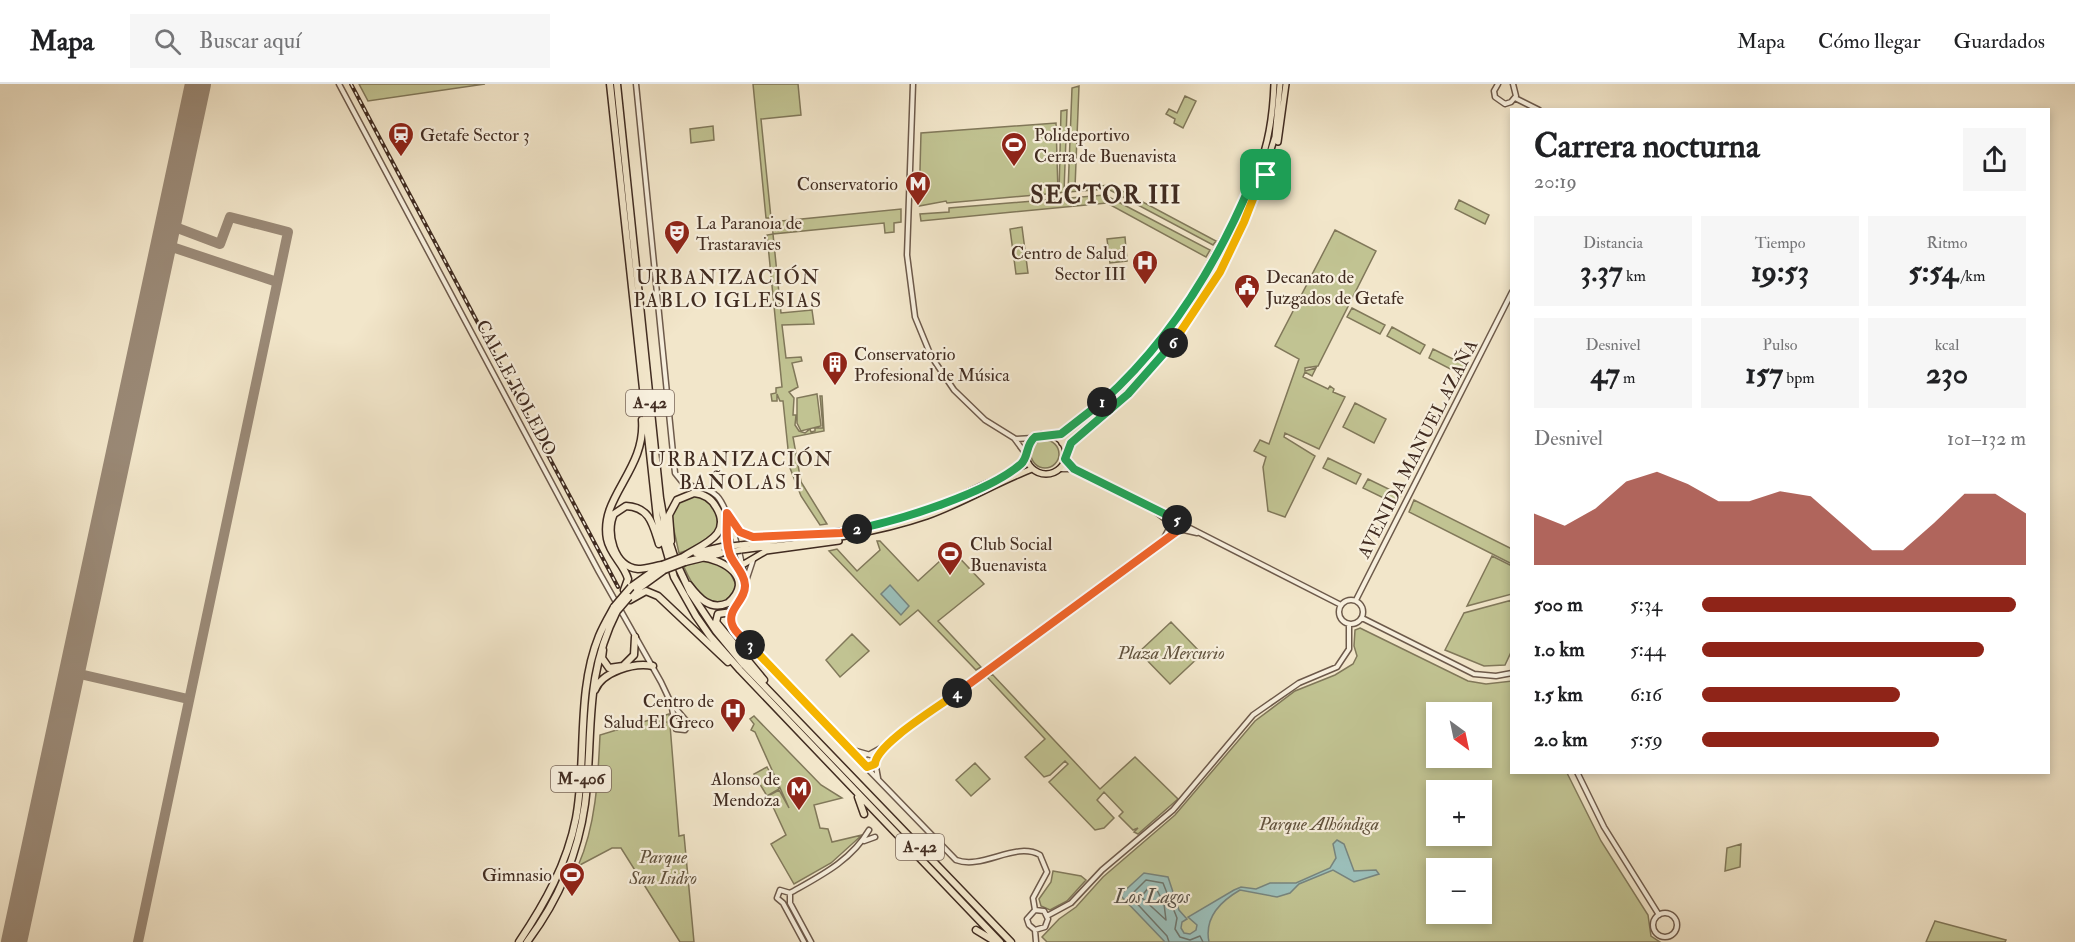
<!DOCTYPE html>
<html lang="es">
<meta charset="utf-8">
<style>
:root{--surface:#fff;--page:#f6f6f6;--text:#202124;--muted:#757577;--line:#e0e0e0;--accent:#8f2418}
body{margin:0;font-family:"IM FELL Double Pica",serif;background:var(--page);color:var(--text);height:100vh;display:flex;flex-direction:column;font-size:22px;white-space:nowrap}
*{box-sizing:border-box;margin:0}
p{font-size:20px;color:var(--muted)}
.icon{flex:none;width:33px;height:33px;fill:none;stroke:currentColor;stroke-width:2;stroke-linecap:round;stroke-linejoin:round}
.map{position:relative;flex:1;overflow:hidden}
.details{position:absolute;left:1510px;top:24px;width:540px;height:666px;display:flex;flex-direction:column;background:var(--surface);border-radius:0px;box-shadow:0 3px 9px #0003}
.details>*{flex:none}
.needle{width:39px;rotate:147deg}
.tools{position:absolute;left:1426px;top:618px;display:grid;gap:12px}
.tools a{display:grid;place-items:center;width:66px;height:66px;border-radius:0px;background:var(--surface);box-shadow:0 3px 9px #0003;font-size:30px}
.pin{position:absolute;display:grid;place-items:center;width:51px;height:51px;color:#fff;margin:-26px;border-radius:12px;box-shadow:0 3px 9px #0006}
.km{position:absolute;width:30px;height:30px;margin:-15px;border-radius:50%;background:#222;color:#fff;font-size:16px;line-height:30px;text-align:center}
.round{display:grid;place-items:center;flex:none;width:63px;height:63px;border-radius:0px;background:var(--page)}
.summary{display:flex;align-items:center;justify-content:space-between;height:102px;padding:0 24px}
h1{font-size:33px;font-weight:700;line-height:45px}
.metrics{display:grid;grid-template-columns:repeat(3,1fr);gap:9px;height:102px;padding:6px 24px}
.metrics div{display:grid;align-content:center;border-radius:0px;background:var(--page);text-align:center}
.metrics b{font-size:30px;font-weight:700}
.metrics small{font-size:16px;font-weight:400}
.metrics p{font-size:16px}
.chart{height:168px;padding:12px 24px}
.chart p{display:flex;justify-content:space-between}
.chart svg{width:100%;height:108px;margin-top:6px;fill:var(--accent);opacity:.7}
ul{padding:0 24px;list-style:none;font-size:20px}
li{display:grid;grid-template-columns:96px 72px 1fr;align-items:center;height:45px}
li i{height:15px;border-radius:8px;background:var(--accent)}
header{display:flex;align-items:center;gap:36px;box-sizing:border-box;height:84px;padding:0 30px;background:var(--surface);border-bottom:2px solid var(--line)}
header strong{font-size:28px}
nav{display:flex;gap:33px;margin-inline-start:auto;font-size:21px}
.search{width:420px;height:54px;background:var(--page);display:flex;align-items:center;gap:15px;box-sizing:border-box;padding:0 21px;border-radius:0px;color:var(--muted);font-size:22px}
.map>svg:first-child{display:block}
.green{fill:#c1c392;stroke:#81785a;stroke-width:1.5;fill-rule:evenodd}
.water{fill:#9bbfba;stroke:#77847d;stroke-width:1.5}
.lines{fill:none;stroke-linecap:round;stroke-linejoin:round}
.shore{stroke:#6e766e;stroke-width:1.5}
.taxiway{stroke:#9a8976;stroke-width:10}
.runway{stroke:#9a8976;stroke-width:26}
.minor-casing{stroke:#6d5a4b;stroke-width:7}
.major-casing{stroke:#412c21;stroke-width:8}
.highway-casing{stroke:#412c21;stroke-width:9}
.minor{stroke:#f7efdd;stroke-width:4}
.major{stroke:#f2e6ca;stroke-width:5}
.highway{stroke:#f2e6ca;stroke-width:6}
.rail-casing{stroke:#412c21;stroke-width:4}
.rail{stroke:#f7efdd;stroke-width:1.5;stroke-dasharray:4.5;stroke-linecap:butt}
.major-bridge-casing{stroke:#412c21;stroke-width:8;stroke-linecap:butt}
.highway-bridge-casing{stroke:#412c21;stroke-width:9;stroke-linecap:butt}
.major-bridge{stroke:#f2e6ca;stroke-width:5}
.highway-bridge{stroke:#f2e6ca;stroke-width:6}
.split-1-casing{stroke:#fff;stroke-width:12}
.split-2-casing{stroke:#fff;stroke-width:12}
.split-3-casing{stroke:#fff;stroke-width:12}
.split-4-casing{stroke:#fff;stroke-width:12}
.split-5-casing{stroke:#fff;stroke-width:12}
.split-6-casing{stroke:#fff;stroke-width:12}
.split-7-casing{stroke:#fff;stroke-width:12}
.split-1{stroke:#22a559;stroke-width:8}
.split-2{stroke:#22a559;stroke-width:8}
.split-3{stroke:#f0652b;stroke-width:8}
.split-4{stroke:#f5b400;stroke-width:8}
.split-5{stroke:#f0652b;stroke-width:8}
.split-6{stroke:#22a559;stroke-width:8}
.split-7{stroke:#f5b400;stroke-width:8}
.labels{text-anchor:middle;dominant-baseline:central;stroke-width:4.5;stroke-linejoin:round;paint-order:stroke}
.shield{fill:#f7efdd;stroke:#786659;stroke-width:1.5}
.shield-label{font-size:16px;font-weight:bold;fill:#412c21}
.poi-label{font-size:18px;fill:#412c21;stroke:#f7efdd;text-anchor:start}
.street-label{font-size:18px;fill:#412c21;stroke:#f7efdd}
.park-label{font-size:18px;font-style:italic;fill:#61523d;stroke:#f7efdd}
.neighbourhood-label{font-size:20px;letter-spacing:1.5px;fill:#412c21;stroke:#f7efdd}
.water-label{font-size:20px;font-style:italic;fill:#585147;stroke:#f7efdd}
.district-label{font-size:24px;font-weight:bold;letter-spacing:1.5px;fill:#412c21;stroke:#f7efdd}
</style>
<header>
<strong>Mapa</strong>
<div class="search"><svg class="icon" aria-label="search" viewBox="0 0 24 24"><circle cx="10" cy="10" r="6"/><path d="M15 15l6 6"/></svg>Buscar aquí</div>
<nav><a>Mapa</a><a>Cómo llegar</a><a>Guardados</a></nav>
</header>
<div class="map">
<svg width="2075" height="858" viewBox="0 0 2075 858">
<rect width="100%" height="100%" fill="#f2e6ca"/>
<filter id="stains"><feTurbulence type="fractalNoise" baseFrequency=".00333" numOctaves="4"/><feColorMatrix values="0 0 0 0 .2 0 0 0 0 .09 0 0 0 0 .02 0 0 0 .5 -.17"/></filter>
<radialGradient id="worn" r=".72"><stop offset=".6" stop-color="#630" stop-opacity="0"/><stop offset="1" stop-color="#630" stop-opacity=".3"/></radialGradient>
<path class="green" d="M359 0H485L368 17Z
M753 0H798L801 31 761 35 771 134H766Z
M1079 2 1075 104 1111 101 1216 157 1213 161 1108 105 1068 108 1072 4Z
M1185 12 1196 17 1183 44 1174 39 1175 35 1166 30 1169 25 1177 29Z
M1067 26 1064 108 1059 109 1061 27Z
M1056 39 1058 109 947 119 946 117 919 122 921 49Z
M713 42 714 56 691 59 690 45Z
M1105 111 1210 166 1206 173 1107 119 921 137 920 130 949 128V124Z
M1459 116 1489 131 1485 140 1455 125Z
M901 125V138L894 139V148L885 149 884 139 773 150 781 229 812 226 814 240 782 241 786 274 801 273 802 277 792 279 798 303 789 308 794 314 793 331H796L795 341 799 347 805 349 810 345 811 348 815 347V344H823L820 312H822L824 347 793 353 801 398 827 440 820 441 801 412 790 384 783 317H780L777 310V317H772L771 310 776 309V304L782 303 767 151 773 150 772 138Z
M1022 143 1028 189 1016 190 1010 145Z
M1335 146 1376 167 1318 282 1305 284V287L1316 284 1312 292 1305 288 1303 293 1328 305 1330 302 1334 305 1333 308 1345 313 1319 365 1285 349 1284 353 1315 372 1285 433 1268 427 1263 383 1266 373 1254 367 1260 356 1269 360 1299 275 1275 262Z
M1125 153 1127 177 1110 179 1107 155Z
M1352 224 1385 241 1380 250 1347 233Z
M1392 243 1425 261 1420 270 1387 252Z
M1433 265 1467 282 1462 291 1429 274Z
M817 310 821 342 801 347 797 339V314Z
M1355 319 1386 335 1374 359 1343 343Z
M1031 370a14 14 0 1 1 28 0a14 14 0 1 1-28 0Z
M1328 374 1361 390 1356 400 1323 384Z
M1368 395 1401 411 1396 420 1363 404Z
M696 411C714 418 719 429 717 447L698 463 679 469 671 433 678 418Z
M1414 416 1512 465V480L1409 428Z
M877 457H880L918 497 952 466 984 500 938 537 981 583 976 586 918 526 900 541 829 467 837 465 857 487 880 466Z
M1492 472 1512 482V510L1467 522Z
M702 476H712L728 484 736 501 730 515C705 528 692 501 683 481Z
M1512 516V566L1505 581 1484 582 1445 566 1464 529Z
M1171 538 1202 570 1170 600 1139 568Z
M1360 544 1468 597 1486 600 1512 597V688L1567 689 1601 757 1648 831 1651 852 1660 858H1047L1042 853 1059 835 1076 823 1103 793 1175 731 1255 637 1295 607 1335 591 1353 580 1357 572 1354 562 1355 546ZM1437 628H1482V674H1437ZM1437 706H1482V752H1437ZM1437 784H1482V830H1437Z
M852 550 869 567 840 593 826 576Z
M992 590 1100 705 1135 673 1178 715 1138 750 1134 748 1138 744 1133 746 1119 732 1123 728 1104 708 1097 716 1114 734 1104 744 1095 746 1049 698 1068 680 1065 677 1050 691 1044 693 1025 673 1045 655 987 593Z
M669 630 670 636 667 638 670 641 679 752 684 751 694 858H680L621 764H612L578 782C596 741 598 695 600 651Z
M754 632 821 701 842 714 814 721 820 744 828 745 832 758 862 751 831 779 794 800 771 760 786 751 768 712 779 706 789 724 755 648 751 646 754 640 750 635Z
M975 679 990 695 971 712 956 696Z
M767 683 779 705 767 712 754 690Z
M1741 760 1740 783 1725 787 1727 764Z
M1053 787 1081 792 1086 796 1067 817 1050 826 1041 822 1039 815 1051 798Z
M1935 837 2006 856 2005 858H1926Z"/>
<path class="water" d="M890 501 909 522 901 531 881 510Z
M1337 756 1344 760 1354 787 1376 786 1379 790 1354 798 1333 786 1299 800 1290 809 1277 813 1240 806C1221 817 1204 834 1209 858H1165L1120 811 1144 789 1168 793 1179 826 1187 835 1182 838 1181 844 1184 849 1190 850 1196 846 1197 841 1188 833 1234 806 1241 803 1256 805 1270 799H1296L1330 784 1336 774 1333 760Z"/>
<g class="lines">
<path class="shore" d="M1149 803 1157 806 1164 820 1166 836 1141 813Z
M1169 858 1167 852 1130 812 1146 796 1163 799 1177 834 1175 845 1180 853 1190 856 1200 852 1203 858"/>
<path class="taxiway" d="M71 588 188 615
M138 858 288 148 230 133 220 160 167 140 163 160 277 198"/>
<path class="runway" d="M14 858 198 0"/>
<defs>
<path id="minor" d="M339 0 599 488 661 598 671 619 676 645 685 646 689 640 671 619
M636 0 675 389 683 399C695 405 706 402 717 412 728 423 749 493 744 509 741 522 728 527 733 542L862 677
M913 0 907 171 915 233 931 272 954 306 985 336 1014 354 1025 369
M1498 0 1494 7 1495 13 1505 20 1511 18 1516 12 1513 0
M1515 14 1539 26
M1015 355 1033 354
M1065 375 1074 385 1341 521
M1059 385H1073
M1156 428 1170 439 1175 435
M727 432 728 464
M731 438 743 449
M1164 454 1171 441 1175 444 1197 449
M733 476 742 490
M746 497 753 476
M1339 528a12 12 0 1 1 24 0a12 12 0 1 1-24 0Z
M1356 516 1512 208
M1362 534 1474 590 1496 592 1512 589
M853 666 874 672 878 694
M870 670 888 660 1179 445
M865 671 862 677 864 681 956 776C983 786 1015 757 1040 771L1047 788 1033 814 1035 826
M1577 688 1604 743 1659 831
M864 757 875 753
M790 809C820 792 851 777 869 746
M790 809 780 806 777 814 783 819 804 858
M790 809V819L811 858
M1035 826 1044 827 1048 835 1045 843 1035 846
M1035 826 1027 835 1029 841 1035 846
M1653 841a12 12 0 1 1 24 0a12 12 0 1 1-24 0Z
M1047 832 1071 819 1102 786 1173 726 1253 631 1299 599 1337 583 1349 565V540
M1035 846 1036 858"/>
<path id="major" d="M1278 58 1286 0
M1258 85C1269 59 1273 28 1274 0
M1264 87 1275 53 1280 0
M1251 99V90L1258 85
M1255 102 1264 98V87
M1233 145 1251 99
M1026 370a20 20 0 1 1 40 0a20 20 0 1 1-40 0Z
M1056 353 1106 314 1156 261 1193 210 1240 124
M1062 359C1153 284 1210 210 1258 102
M1066 369 1071 359C1129 314 1177 261 1214 197 1226 178 1238 157 1245 135
M727 455 737 449 758 453 786 452
M740 461C826 451 900 442 979 403 995 396 1014 388 1026 375
M741 466C804 458 866 453 927 432 963 419 996 399 1032 385
M732 475 744 480 766 467 839 457"/>
<path id="highway" d="M610 0 657 434 674 493 696 532 710 552 740 586 1000 858
M617 0 660 414 666 448 676 478 690 508 716 547 744 581 1011 858
M671 457 669 431 677 416 694 409C704 410 711 414 716 423 734 452 700 461 683 473
M659 460C653 441 650 423 626 422L614 430C605 448 614 483 638 485 646 485 655 482 662 481
M696 469 722 463
M685 478 722 469
M689 501C699 514 710 527 728 519 756 495 724 475 700 473
M631 503 659 483
M624 506 628 495C624 480 610 471 607 455 599 413 646 386 642 336
M631 510 664 486
M630 516 646 507 658 512 728 578
M732 528 718 530 716 538 764 596
M603 566 602 574 609 584 623 582
M624 581 634 571 635 553
M595 606C602 588 634 578 653 582
M858 713 864 730
M976 846 996 858
M519 858C545 819 567 780 576 734 587 675 576 608 599 552 603 542 609 532 614 523
M527 858C558 817 578 770 585 720 594 649 583 594 617 527"/>
</defs>
<use href="#minor" class="minor-casing"/>
<use href="#major" class="major-casing"/>
<use href="#highway" class="highway-casing"/>
<use href="#minor" class="minor"/>
<use href="#major" class="major"/>
<use href="#highway" class="highway"/>
<defs>
<path id="rail" d="M351 0 618 503"/>
</defs>
<use href="#rail" class="rail-casing"/>
<use href="#rail" class="rail"/>
<defs>
<path id="major-bridge" d="M722 463 740 461
M722 469 741 466"/>
<path id="highway-bridge" d="M662 481 683 473
M664 486 685 478
M614 523 631 503
M617 527 629 513"/>
</defs>
<use href="#major-bridge" class="major-bridge-casing"/>
<use href="#highway-bridge" class="highway-bridge-casing"/>
<use href="#major-bridge" class="major-bridge"/>
<use href="#highway-bridge" class="highway-bridge"/>
</g>
<g class="lines">
<defs>
<path id="split-1" d="M1102 318C1168 259 1217 180 1251 99L1260 102 1266 91"/>
<path id="split-2" d="M857 445C900 436 988 409 1021 380 1029 373 1025 361 1035 353L1061 350 1102 318"/>
<path id="split-3" d="M750 561C744 555 734 548 732 540 727 525 746 516 745 501 744 489 735 482 730 471 725 458 727 443 727 429L740 448 753 453 841 449 857 445"/>
<path id="split-4" d="M750 561 867 683 875 680C876 660 940 622 957 609"/>
<path id="split-5" d="M957 609 1176 448 1182 440 1177 436"/>
<path id="split-6" d="M1173 259 1128 310 1071 359 1065 375 1074 385 1177 436"/>
<path id="split-7" d="M1173 259 1220 188 1244 138 1258 102 1250 98 1251 90 1260 84 1266 91"/>
</defs>
<use href="#split-1" class="split-1-casing"/>
<use href="#split-2" class="split-2-casing"/>
<use href="#split-3" class="split-3-casing"/>
<use href="#split-4" class="split-4-casing"/>
<use href="#split-5" class="split-5-casing"/>
<use href="#split-6" class="split-6-casing"/>
<use href="#split-7" class="split-7-casing"/>
<use href="#split-1" class="split-1"/>
<use href="#split-2" class="split-2"/>
<use href="#split-3" class="split-3"/>
<use href="#split-4" class="split-4"/>
<use href="#split-5" class="split-5"/>
<use href="#split-6" class="split-6"/>
<use href="#split-7" class="split-7"/>
</g>
<defs>
<symbol id="station-pin" viewBox="-11 -11 22 30"><path d="M0 17L-7.5 6A9.5 9.5 0 1 1 7.5 6Z" fill="#8f2418" stroke="#f7efdd"/><path d="M-3-6H3Q5-6 5-4V2Q5 4 3 4L4.5 6H3L1.5 4h-3L-3 6H-4.5L-3 4Q-5 4-5 2V-4Q-5-6-3-6ZM-3.5-4v3h7v-3ZM-3.5 1v1.5H-2V1ZM2 1v1.5H3.5V1Z" fill="#fff"/></symbol>
<symbol id="stadium-pin" viewBox="-11 -11 22 30"><path d="M0 17L-7.5 6A9.5 9.5 0 1 1 7.5 6Z" fill="#8f2418" stroke="#f7efdd"/><path d="M0-5a6.5 5 0 1 0 0 10a6.5 5 0 1 0 0-10ZM-3.5-1.8h7v3.6h-7Z" fill="#fff"/></symbol>
<symbol id="metro-pin" viewBox="-11 -11 22 30"><path d="M0 17L-7.5 6A9.5 9.5 0 1 1 7.5 6Z" fill="#8f2418" stroke="#f7efdd"/><path d="M-5.5 5V-5H-3L0 0L3-5H5.5V5H3V-.5L0 4L-3-.5V5Z" fill="#fff"/></symbol>
<symbol id="theatre-pin" viewBox="-11 -11 22 30"><path d="M0 17L-7.5 6A9.5 9.5 0 1 1 7.5 6Z" fill="#8f2418" stroke="#f7efdd"/><path d="M-5-5.5Q0-4 5-5.5V0Q5 5 0 6Q-5 5-5 0ZM-3.3-2.5H-1v1.5H-3.3ZM1-2.5H3.3v1.5H1ZM-2.8 1Q0 5.5 2.8 1Z" fill="#fff"/></symbol>
<symbol id="hospital-pin" viewBox="-11 -11 22 30"><path d="M0 17L-7.5 6A9.5 9.5 0 1 1 7.5 6Z" fill="#8f2418" stroke="#f7efdd"/><path d="M-5-5h3v3.5h4V-5h3V5h-3V1.5h-4V5h-3Z" fill="#fff"/></symbol>
<symbol id="civic-pin" viewBox="-11 -11 22 30"><path d="M0 17L-7.5 6A9.5 9.5 0 1 1 7.5 6Z" fill="#8f2418" stroke="#f7efdd"/><path d="M-.6-6.5H3V-4.5H.6V-3L4-1V1h2V6H-6V1h2V-1L-.6-3ZM-1.2 2.5V6h2.4V2.5Z" fill="#fff"/></symbol>
<symbol id="building-pin" viewBox="-11 -11 22 30"><path d="M0 17L-7.5 6A9.5 9.5 0 1 1 7.5 6Z" fill="#8f2418" stroke="#f7efdd"/><path d="M-4-6H4V6H1V3H-1V6H-4ZM-2.5-4.3h1.7v1.8h-1.7ZM.8-4.3h1.7v1.8H.8ZM-2.5-1h1.7V.8h-1.7ZM.8-1h1.7V.8H.8Z" fill="#fff"/></symbol>
</defs>
<g fill-rule="evenodd">
<use href="#station-pin" x="386" y="36" width="30" height="40"/>
<use href="#stadium-pin" x="999" y="46" width="30" height="40"/>
<use href="#metro-pin" x="903" y="85" width="30" height="40"/>
<use href="#theatre-pin" x="662" y="134" width="30" height="40"/>
<use href="#hospital-pin" x="1130" y="164" width="30" height="40"/>
<use href="#civic-pin" x="1232" y="188" width="30" height="40"/>
<use href="#building-pin" x="820" y="265" width="30" height="40"/>
<use href="#stadium-pin" x="935" y="455" width="30" height="40"/>
<use href="#hospital-pin" x="718" y="612" width="30" height="40"/>
<use href="#metro-pin" x="784" y="690" width="30" height="40"/>
<use href="#stadium-pin" x="557" y="776" width="30" height="40"/>
</g>
<g class="labels">
<g class="shield">
<rect x="626" y="306" width="48" height="26" rx="4.5"/>
<rect x="551" y="682" width="60" height="26" rx="4.5"/>
<rect x="896" y="750" width="48" height="26" rx="4.5"/>
</g>
<g class="shield-label">
<text x="650" y="319">A-42</text>
<text x="581" y="695">M-406</text>
<text x="920" y="763">A-42</text>
</g>
<g class="poi-label">
<text x="420" y="51">Getafe Sector 3</text>
<text x="1034" y="51">Polideportivo<tspan x="1034" dy="21">Cerra de Buenavista</tspan></text>
<text x="898" y="100" text-anchor="end">Conservatorio</text>
<text x="696" y="139">La Paranoia de<tspan x="696" dy="21">Trastaravies</tspan></text>
<text x="1126" y="169" text-anchor="end">Centro de Salud<tspan x="1126" dy="21">Sector III</tspan></text>
<text x="1266" y="193">Decanato de<tspan x="1266" dy="21">Juzgados de Getafe</tspan></text>
<text x="854" y="270">Conservatorio<tspan x="854" dy="21">Profesional de Música</tspan></text>
<text x="970" y="460">Club Social<tspan x="970" dy="21">Buenavista</tspan></text>
<text x="714" y="617" text-anchor="end">Centro de<tspan x="714" dy="21">Salud El Greco</tspan></text>
<text x="780" y="695" text-anchor="end">Alonso de<tspan x="780" dy="21">Mendoza</tspan></text>
<text x="552" y="791" text-anchor="end">Gimnasio</text>
</g>
<g class="street-label">
<text transform="translate(516 304) rotate(62)">CALLE TOLEDO</text>
<text transform="translate(1418 365) rotate(-63)">AVENIDA MANUEL AZAÑA</text>
</g>
<g class="park-label">
<text x="1171" y="569">Plaza Mercurio</text>
<text x="1319" y="740">Parque Alhóndiga</text>
<text x="663" y="773">Parque<tspan x="663" dy="21">San Isidro</tspan></text>
</g>
<g class="neighbourhood-label">
<text x="728" y="193">URBANIZACIÓN<tspan x="728" dy="23">PABLO IGLESIAS</tspan></text>
<text x="741" y="375">URBANIZACIÓN<tspan x="741" dy="23">BAÑOLAS I</tspan></text>
</g>
<g class="water-label">
<text x="1152" y="812">Los Lagos</text>
</g>
<g class="district-label">
<text x="1106" y="111">SECTOR III</text>
</g>
</g>
<rect width="100%" height="100%" filter="url(#stains)"/>
<rect width="100%" height="100%" fill="url(#worn)"/>
</svg>
<div class="tools">
<a><svg class="needle" viewBox="-14 -14 28 28"><path d="M0-13l5 13h-10z" fill="#e53935"/><path d="M0 13l5-13h-10z" fill="#757577"/></svg></a>
<a>+</a>
<a>−</a>
</div>
<div class="pin" style="left:1266px;top:91px;background:#1e9e55"><svg class="icon" aria-label="arrive" viewBox="0 0 24 24"><path d="M6 21V4h12l-3 4 3 4H6"/></svg></div>
<b class="km" style="left:1102px;top:318px">1</b>
<b class="km" style="left:857px;top:445px">2</b>
<b class="km" style="left:750px;top:561px">3</b>
<b class="km" style="left:957px;top:609px">4</b>
<b class="km" style="left:1177px;top:436px">5</b>
<b class="km" style="left:1173px;top:259px">6</b>
<section class="details">
<div class="summary"><div><h1>Carrera nocturna</h1><p>20:19</p></div><a class="round"><svg class="icon" aria-label="share" viewBox="0 0 24 24"><path d="M12 15V3M7 8l5-5 5 5M5 13v7h14v-7"/></svg></a></div>
<div class="metrics">
<div><p>Distancia</p><b>3.37<small> km</small></b></div>
<div><p>Tiempo</p><b>19:53</b></div>
<div><p>Ritmo</p><b>5:54<small> /km</small></b></div>
</div>
<div class="metrics">
<div><p>Desnivel</p><b>47<small> m</small></b></div>
<div><p>Pulso</p><b>157<small> bpm</small></b></div>
<div><p>kcal</p><b>230</b></div>
</div>
<div class="chart"><p><span>Desnivel</span>101–132 m</p>
<svg viewBox="0 0 160 44" preserveAspectRatio="none"><path d="M0 44V23L10 28L20 21L30 10L40 6L50 11L60 18L70 18L80 14L90 16L100 27L110 38L120 38L130 27L140 15L150 15L160 23V44z"/></svg>
</div>
<ul>
<li><b>500 m</b>5:34<i style="width:97%"></i></li>
<li><b>1.0 km</b>5:44<i style="width:87%"></i></li>
<li><b>1.5 km</b>6:16<i style="width:61%"></i></li>
<li><b>2.0 km</b>5:59<i style="width:73%"></i></li>
</ul>
</section>
</div>
